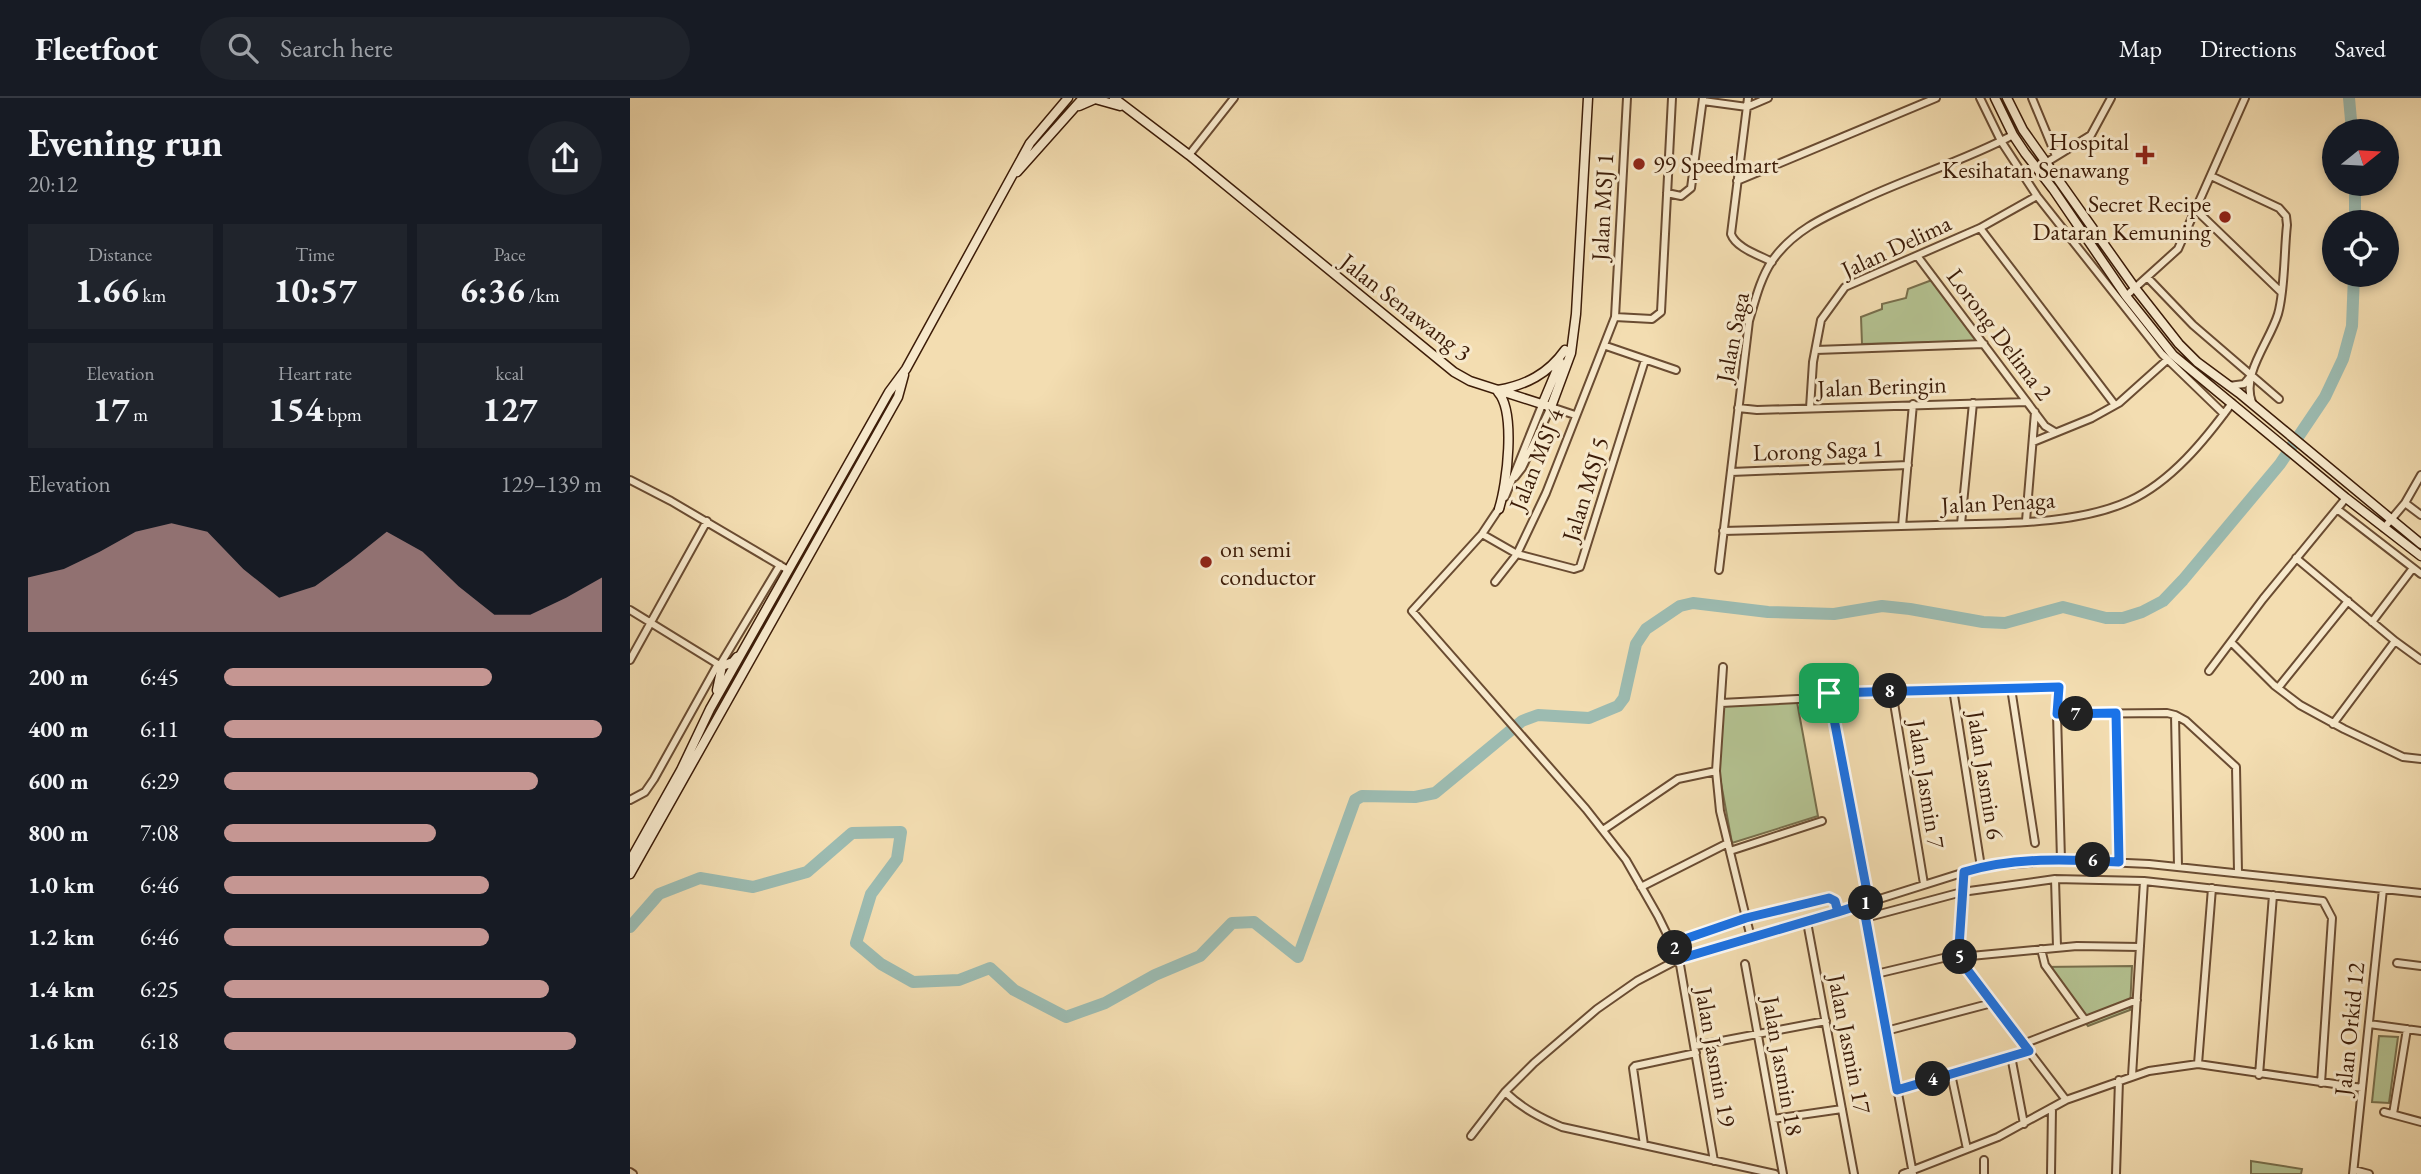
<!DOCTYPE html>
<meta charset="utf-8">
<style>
:root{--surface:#171b24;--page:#20242c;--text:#f1f3f6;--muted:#9ea1a6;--line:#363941;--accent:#c59692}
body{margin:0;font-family:"EB Garamond",serif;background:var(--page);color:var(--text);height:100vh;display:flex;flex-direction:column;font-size:26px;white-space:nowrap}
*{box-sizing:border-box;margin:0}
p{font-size:23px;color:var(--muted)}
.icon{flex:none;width:38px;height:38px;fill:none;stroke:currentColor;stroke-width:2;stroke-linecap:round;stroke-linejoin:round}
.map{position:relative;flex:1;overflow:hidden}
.side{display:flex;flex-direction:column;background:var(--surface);width:630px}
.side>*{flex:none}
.needle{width:46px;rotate:72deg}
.buttons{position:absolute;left:1692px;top:21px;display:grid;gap:14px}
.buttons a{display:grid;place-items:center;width:77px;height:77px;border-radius:50%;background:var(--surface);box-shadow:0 4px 10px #0003;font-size:35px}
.pin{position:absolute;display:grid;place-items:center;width:60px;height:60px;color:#fff;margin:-30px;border-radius:14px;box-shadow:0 4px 10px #0006}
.km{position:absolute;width:35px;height:35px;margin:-18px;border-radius:50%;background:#222;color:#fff;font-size:19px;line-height:35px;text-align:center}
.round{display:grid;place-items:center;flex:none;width:74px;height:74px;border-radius:37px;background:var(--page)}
.summary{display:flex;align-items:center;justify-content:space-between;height:119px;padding:0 28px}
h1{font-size:38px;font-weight:700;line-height:52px}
.stats{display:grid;grid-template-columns:repeat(3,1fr);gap:10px;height:119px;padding:7px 28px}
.stats div{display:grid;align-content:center;border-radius:0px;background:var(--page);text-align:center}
.stats b{font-size:35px;font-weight:700}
.stats small{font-size:19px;font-weight:400}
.stats p{font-size:19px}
.chart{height:196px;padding:14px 28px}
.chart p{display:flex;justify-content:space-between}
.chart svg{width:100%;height:126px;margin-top:7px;fill:var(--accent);opacity:.7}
ul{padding:0 28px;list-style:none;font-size:23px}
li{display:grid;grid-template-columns:112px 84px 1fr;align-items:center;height:52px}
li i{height:18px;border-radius:9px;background:var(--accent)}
header{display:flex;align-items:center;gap:42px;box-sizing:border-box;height:98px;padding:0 35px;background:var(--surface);border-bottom:2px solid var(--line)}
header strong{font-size:33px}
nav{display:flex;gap:38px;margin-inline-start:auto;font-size:24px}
.search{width:490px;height:63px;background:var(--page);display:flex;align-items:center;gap:18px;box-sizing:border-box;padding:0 24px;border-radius:38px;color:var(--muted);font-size:26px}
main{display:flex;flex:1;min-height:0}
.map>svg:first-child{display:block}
.green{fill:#b4c291;stroke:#786f4c;stroke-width:2}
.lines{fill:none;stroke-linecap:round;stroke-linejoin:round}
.river{stroke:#9cbbb1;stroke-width:12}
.street-casing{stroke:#6a4c32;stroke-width:10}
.secondary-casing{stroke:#3c1c08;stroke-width:11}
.street{stroke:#f7e9cc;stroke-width:6}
.secondary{stroke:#f7e9cc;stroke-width:8}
.route-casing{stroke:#fff;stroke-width:14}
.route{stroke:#1a73e8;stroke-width:9}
.poi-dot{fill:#8f2418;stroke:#f7e9cc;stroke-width:2.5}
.labels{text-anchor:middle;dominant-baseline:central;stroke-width:6;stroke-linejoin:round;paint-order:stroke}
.poi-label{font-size:24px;fill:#3c1c08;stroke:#f7e9cc;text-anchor:end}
.street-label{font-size:24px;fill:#3c1c08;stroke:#f7e9cc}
</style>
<header>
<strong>Fleetfoot</strong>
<div class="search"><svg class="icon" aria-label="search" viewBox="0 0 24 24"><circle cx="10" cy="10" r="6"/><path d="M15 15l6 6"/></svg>Search here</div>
<nav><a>Map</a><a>Directions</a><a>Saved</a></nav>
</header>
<main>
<section class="side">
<div class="summary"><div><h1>Evening run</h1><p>20:12</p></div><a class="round"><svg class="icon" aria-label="share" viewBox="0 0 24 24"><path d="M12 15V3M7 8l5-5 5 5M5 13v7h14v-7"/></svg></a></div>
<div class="stats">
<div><p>Distance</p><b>1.66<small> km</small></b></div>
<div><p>Time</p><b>10:57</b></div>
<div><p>Pace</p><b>6:36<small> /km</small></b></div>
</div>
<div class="stats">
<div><p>Elevation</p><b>17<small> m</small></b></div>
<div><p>Heart rate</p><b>154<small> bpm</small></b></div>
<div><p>kcal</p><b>127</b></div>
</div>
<div class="chart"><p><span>Elevation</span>129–139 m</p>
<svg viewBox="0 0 160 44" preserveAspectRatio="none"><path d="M0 44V25L10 22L20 16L30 9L40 6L50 9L60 22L70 32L80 28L90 19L100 9L110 16L120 28L130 38L140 38L150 32L160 25V44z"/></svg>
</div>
<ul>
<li><b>200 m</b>6:45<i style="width:71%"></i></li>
<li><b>400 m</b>6:11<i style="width:100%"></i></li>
<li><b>600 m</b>6:29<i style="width:83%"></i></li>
<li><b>800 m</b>7:08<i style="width:56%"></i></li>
<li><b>1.0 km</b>6:46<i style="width:70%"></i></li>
<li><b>1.2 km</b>6:46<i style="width:70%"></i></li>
<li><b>1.4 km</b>6:25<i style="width:86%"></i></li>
<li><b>1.6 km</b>6:18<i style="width:93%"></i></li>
</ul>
</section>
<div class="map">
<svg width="1791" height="1076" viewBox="0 0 1791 1076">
<rect width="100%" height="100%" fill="#f3ddb1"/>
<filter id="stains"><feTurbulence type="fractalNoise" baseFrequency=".00286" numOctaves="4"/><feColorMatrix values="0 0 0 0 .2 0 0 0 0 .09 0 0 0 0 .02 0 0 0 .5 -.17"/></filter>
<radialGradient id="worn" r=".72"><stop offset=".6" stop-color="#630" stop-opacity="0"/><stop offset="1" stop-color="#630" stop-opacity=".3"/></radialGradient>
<path class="green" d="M1302 182 1350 243 1232 246 1231 219 1252 211V206L1276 200 1278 191Z
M1167 604 1188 718 1102 745 1089 674 1093 608Z
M1502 868 1500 912 1458 928 1413 869Z
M1749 938 1768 939 1759 1005 1742 1004Z
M1621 1063 1672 1071 1671 1076H1621Z"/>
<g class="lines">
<path class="river" d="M1719 0 1722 33
M1725 124V86
M0 829 29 796 70 780 123 789 177 774 222 735 271 734 267 761 241 796 226 845 251 866 283 884 329 882 360 870 384 892 436 919 475 905 525 877 570 858 602 825 624 824 668 859 725 702 732 698 785 699 805 695 892 623 908 617 959 620 988 608 994 600 1006 546 1016 531 1050 508 1063 505 1138 514 1204 516 1252 508 1280 511 1353 524 1375 525 1433 509 1476 520H1493L1512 514 1533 503 1553 482 1650 366 1695 299 1713 261 1722 228 1724 177"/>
<defs>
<path id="street" d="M1118 0 1101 136C1106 150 1129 157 1142 164
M1350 0 1371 43 1407 98 1532 256 1594 316
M1402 0 1426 58
M1073 3 1117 9 1138 0
M559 57 604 0
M1417 64 1461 37 1481 0
M1581 78 1649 110 1656 118 1657 127C1654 153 1655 192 1648 216 1640 243 1611 276 1622 304
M1107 83 1306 0
M1037 95 1051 98 1061 90 1073 0
M1566 112 1651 194
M1350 130 1485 307
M1288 159 1415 328 1425 334
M1517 179 1563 227 1649 301
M1496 198 1548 151 1615 0
M985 219 1022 221 1031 214 1042 0
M976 248 1046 272
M1186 252 1354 246
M1599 288 1614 286 1620 279
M1108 310 1127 312 1397 304
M1180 310 1183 264 1191 222 1215 189 1350 130 1407 98
M1403 344 1462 320 1489 305 1537 262
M1101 374 1278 367
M885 379 892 370 921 309 945 317
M0 382 41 403 158 472
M875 399 912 307
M1775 405 1791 417
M870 409 852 436 782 513 956 711 996 762 1028 818 1049 861 1084 1063
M1707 411 1791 476
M1396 423 1405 314
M1331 426 1343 305
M1272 428 1283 306
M1754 430 1775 405 1791 377
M1093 433C1164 431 1235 429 1306 427 1365 425 1444 428 1499 403 1541 384 1575 342 1602 305
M852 436 887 456 944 471 950 469 1015 262
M1666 460 1765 543 1791 562
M1089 472 1119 223C1125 203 1130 181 1142 163 1163 133 1192 120 1225 105 1276 80 1332 64 1383 37
M865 484 887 456 916 395 985 219 997 0
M0 512 91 568
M1742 524 1783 470
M1601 544 1644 587 1670 607 1714 631 1773 659 1791 661
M0 562 77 423
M90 567 150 467
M1093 569 1086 673 1090 713 1121 840
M1579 573 1633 501 1716 400
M1381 590 1405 745
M1648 590 1718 503
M1323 591 1351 769
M1262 593 1294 786
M1199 595 1239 804
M1178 596 1429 589 1427 616 1431 762
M1091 605 1168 601
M1486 615 1489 764
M1427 616 1537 615 1545 617 1556 623 1606 669 1608 774
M1545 617 1548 768
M1703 626 1765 543
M0 702 15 694 24 681 88 566
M973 732 1048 681 1086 673
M1100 753 1192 723
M1333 774 1330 859 1336 871 1436 1002
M1425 781 1427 849
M1011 789 1098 745
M1233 806 1283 1076
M1235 820 1332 794 1425 781 1514 783 1693 803 1702 820 1691 985
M1177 824 1224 1076
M1043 845 1117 820 1199 800 1205 803 1208 814
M1411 851 1415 867 1455 922
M1330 859 1447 848 1510 849
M1767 865 1791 868
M1115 866 1153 1076
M1246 876 1330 856
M1739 926 1791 933
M1256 933 1362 905
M1393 946 1507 902
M1065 948 1196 923
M1381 958 1394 1026
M1568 966 1582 790
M1321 976 1337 1051
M1629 977 1643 797
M1502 978 1514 783
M1267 992 1399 953
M875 994C893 1011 911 1020 932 1029L1145 1076
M1754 1014 1791 1024
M1763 1016 1777 931
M1143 1021 1212 1011
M841 1038 875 994 904 965 967 911 1007 883 1049 861 1208 814 1351 769 1431 762 1519 766 1791 795
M1014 1047 1003 970 1005 968 1066 955
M1724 1072 1739 1076
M0 1074 3 1076
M1273 1076 1368 1039 1436 1002 1519 973 1568 966 1732 990
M1354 1076V1062
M1421 1076 1422 1010
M1486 1076 1489 982
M1723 1076 1753 791"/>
<path id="secondary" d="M484 0 559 57 824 274 840 283 921 309 941 255 946 216 958 0
M1365 0 1383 37 1395 55 1423 91 1496 198 1543 257 1716 400 1791 458
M1377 0 1393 32 1505 190 1549 246 1567 264 1609 295 1791 446
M449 8 465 1 490 8
M387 74 453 0
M868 292C896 287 918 276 935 252
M868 294C886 314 877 386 869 411
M912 307 930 264
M87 592 92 568 103 564 107 559
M0 763 51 672 80 611 259 294 276 271 400 45 438 0
M0 776 268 299 274 277"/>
</defs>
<use href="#street" class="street-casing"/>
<use href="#secondary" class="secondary-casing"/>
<use href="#street" class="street"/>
<use href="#secondary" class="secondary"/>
</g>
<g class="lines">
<defs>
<path id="route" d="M1199 595 1239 804 1208 814 1205 803 1199 800 1116 820 1043 845 1049 861 1208 814 1233 806 1267 992 1399 953 1336 870 1330 859 1329 849 1334 774C1383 759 1438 761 1489 764L1486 615 1427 616 1429 589 1199 595"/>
</defs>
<use href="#route" class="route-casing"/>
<use href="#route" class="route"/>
</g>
<g class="poi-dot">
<path d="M1511.5 46.5h7v7h7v7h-7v7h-7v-7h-7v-7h7z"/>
<circle cx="1009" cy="66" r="7"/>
<circle cx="1595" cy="119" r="7"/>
<circle cx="576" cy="464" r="7"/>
</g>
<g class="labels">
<g class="poi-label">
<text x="1499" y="43">Hospital<tspan x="1499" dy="28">Kesihatan Senawang</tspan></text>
<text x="1023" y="66" text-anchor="start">99 Speedmart</text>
<text x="1581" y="105">Secret Recipe<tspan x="1581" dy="28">Dataran Kemuning</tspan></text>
<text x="590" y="450" text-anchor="start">on semi<tspan x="590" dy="28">conductor</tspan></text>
</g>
<g class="street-label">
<text transform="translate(972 109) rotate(-87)">Jalan MSJ 1</text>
<text transform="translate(1266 148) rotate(-25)">Jalan Delima</text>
<text transform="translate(776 209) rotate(38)">Jalan Senawang 3</text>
<text transform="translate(1370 236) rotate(53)">Lorong Delima 2</text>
<text transform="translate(1102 239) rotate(-79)">Jalan Saga</text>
<text transform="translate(1252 288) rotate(-2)">Jalan Beringin</text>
<text transform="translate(1188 352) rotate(-2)">Lorong Saga 1</text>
<text transform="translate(906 361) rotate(-68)">Jalan MSJ 4</text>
<text transform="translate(955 391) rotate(-73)">Jalan MSJ 5</text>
<text transform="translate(1368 404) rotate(-3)">Jalan Penaga</text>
<text transform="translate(1356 677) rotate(81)">Jalan Jasmin 6</text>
<text transform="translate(1297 686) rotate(81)">Jalan Jasmin 7</text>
<text transform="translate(1719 931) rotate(-84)">Jalan Orkid 12</text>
<text transform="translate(1220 946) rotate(79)">Jalan Jasmin 17</text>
<text transform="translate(1086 959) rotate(80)">Jalan Jasmin 19</text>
<text transform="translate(1153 968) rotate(80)">Jalan Jasmin 18</text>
</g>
</g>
<rect width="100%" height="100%" filter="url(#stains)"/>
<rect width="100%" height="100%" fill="url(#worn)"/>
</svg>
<div class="buttons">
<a><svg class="needle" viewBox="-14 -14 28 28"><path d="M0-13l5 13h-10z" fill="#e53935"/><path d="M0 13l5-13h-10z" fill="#9ea1a6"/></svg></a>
<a><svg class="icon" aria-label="locate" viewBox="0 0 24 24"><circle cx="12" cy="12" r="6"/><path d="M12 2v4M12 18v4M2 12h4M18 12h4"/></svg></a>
</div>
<div class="pin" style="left:1199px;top:595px;background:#1e9e55"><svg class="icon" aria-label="arrive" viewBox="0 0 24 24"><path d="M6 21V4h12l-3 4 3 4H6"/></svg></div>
<b class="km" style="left:1236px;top:805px">1</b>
<b class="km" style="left:1045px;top:850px">2</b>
<b class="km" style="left:1303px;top:981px">4</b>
<b class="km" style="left:1330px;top:859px">5</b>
<b class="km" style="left:1463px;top:762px">6</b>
<b class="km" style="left:1446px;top:616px">7</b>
<b class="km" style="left:1260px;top:593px">8</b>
</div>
</main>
